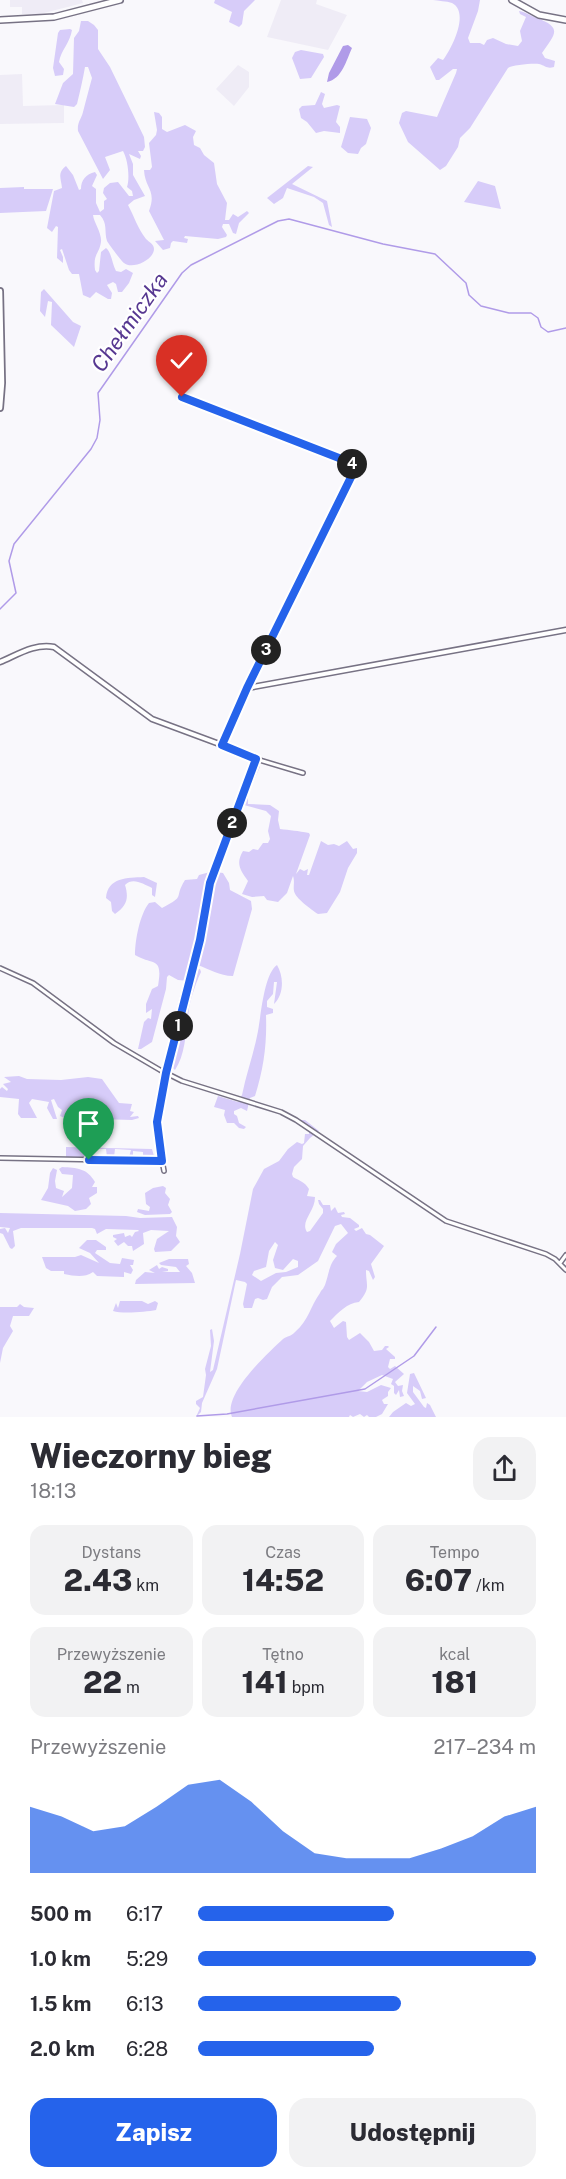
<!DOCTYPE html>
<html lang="pl">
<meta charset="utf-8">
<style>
:root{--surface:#fff;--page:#f2f2f3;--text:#2b2b33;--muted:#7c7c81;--accent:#2563eb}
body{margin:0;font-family:"Public Sans",sans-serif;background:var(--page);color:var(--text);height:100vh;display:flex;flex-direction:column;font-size:22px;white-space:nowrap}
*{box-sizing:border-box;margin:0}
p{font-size:20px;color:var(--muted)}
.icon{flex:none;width:33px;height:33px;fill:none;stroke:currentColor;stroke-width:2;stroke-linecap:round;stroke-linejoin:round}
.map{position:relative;height:1417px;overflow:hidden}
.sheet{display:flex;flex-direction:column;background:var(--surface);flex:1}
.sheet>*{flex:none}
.pin{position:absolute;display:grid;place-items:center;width:51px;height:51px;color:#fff;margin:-62px -26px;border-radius:50% 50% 50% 0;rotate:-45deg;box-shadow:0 0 6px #0007}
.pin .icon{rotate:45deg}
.km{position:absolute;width:30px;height:30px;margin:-15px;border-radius:50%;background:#222;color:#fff;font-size:16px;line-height:30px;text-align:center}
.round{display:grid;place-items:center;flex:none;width:63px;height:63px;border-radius:18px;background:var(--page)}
.head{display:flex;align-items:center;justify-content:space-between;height:102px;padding:0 30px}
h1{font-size:33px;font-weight:800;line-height:45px}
.stats{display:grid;grid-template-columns:repeat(3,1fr);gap:9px;height:102px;padding:6px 30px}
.stats div{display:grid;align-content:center;border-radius:15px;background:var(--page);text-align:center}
.stats b{font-size:30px;font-weight:800}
.stats small{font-size:16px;font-weight:400}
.stats p{font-size:16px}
.chart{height:168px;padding:12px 30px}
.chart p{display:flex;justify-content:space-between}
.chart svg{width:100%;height:108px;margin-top:6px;fill:var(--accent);opacity:.7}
.action{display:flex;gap:12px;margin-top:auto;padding:12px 30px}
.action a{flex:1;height:69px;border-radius:18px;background:var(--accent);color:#fff;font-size:24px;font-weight:800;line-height:69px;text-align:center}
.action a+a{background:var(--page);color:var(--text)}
ul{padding:0 30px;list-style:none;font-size:20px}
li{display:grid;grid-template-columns:96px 72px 1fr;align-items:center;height:45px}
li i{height:15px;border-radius:8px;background:var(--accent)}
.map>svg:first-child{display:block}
.built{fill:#efecf6}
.green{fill:#d7ccf9;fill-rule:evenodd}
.water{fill:#b09be8}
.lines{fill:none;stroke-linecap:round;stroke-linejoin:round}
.stream{stroke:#b09be8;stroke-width:1.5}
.minor-casing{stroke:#777284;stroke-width:6}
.tertiary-casing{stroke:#777284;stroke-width:7}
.secondary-casing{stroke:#777284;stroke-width:8}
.primary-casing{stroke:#777284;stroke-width:8}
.minor{stroke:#fff;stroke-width:3}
.tertiary{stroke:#fff;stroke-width:4}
.secondary{stroke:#fff;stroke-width:4.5}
.primary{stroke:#fff;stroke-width:5}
.route-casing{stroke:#fff;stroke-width:12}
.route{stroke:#2563eb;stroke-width:8}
.labels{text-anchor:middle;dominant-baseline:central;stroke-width:4.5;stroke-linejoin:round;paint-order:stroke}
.water-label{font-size:22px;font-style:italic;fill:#573891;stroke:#fff}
</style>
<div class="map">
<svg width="566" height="1417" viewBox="0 0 566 1417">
<rect width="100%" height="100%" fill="#f9f8fc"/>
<path class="built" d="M10 0H82L83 3 40 14H22V7H10Z
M281 0H317L316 4 347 15 328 50 267 37Z
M238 65 249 72V87L234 106 216 89Z
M22 74 23 106 64 105V123L0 124V75Z"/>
<path class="green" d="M215 0H255L244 11 242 24 239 27 229 22 232 12 214 3Z
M433 0H480L478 11 468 38 470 43H480L484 45 487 40 493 38 506 44 518 46 522 41 520 31 526 17 520 14 519 11C526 12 531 16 537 18 563 28 555 34 542 53L545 58 555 61 554 67C547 69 546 66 539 64 533 63 512 65 508 68L470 128 460 138 458 147 446 166 440 170 408 142 399 123 402 113 406 111 437 117 456 73 457 69H453L439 80H436L430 67 438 58 443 60C452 48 470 12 452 3 446 1 439 1 433 0Z
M81 21H88L94 25 98 30V49L110 67 144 137 145 147 143 151H138L141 156 140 159 129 154 133 164V175L145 196 134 200 128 205C134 216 138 229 146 239 149 242 154 244 154 249 154 260 132 270 124 263 122 262 108 243 107 241 104 231 108 224 100 215H93C94 223 102 233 101 242 99 255 93 253 95 270L97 273 99 271 101 252 106 248C112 253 112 264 116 271L121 272 126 269 133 273 129 283 122 292H118L116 284 113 282 107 285 112 293 111 299H108L96 292 90 298 83 295 79 274H72L69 270 62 249 60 250 63 257V263L57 258 58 227 56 226 52 232 47 228 54 191 62 188C61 178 57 173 66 166L73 175 79 190 81 189C81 180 86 174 95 172L97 175 92 186 96 189V203L100 212 104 209V201L107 199 103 193 104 188 110 183 118 182 129 196H133L132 191 127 187C130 178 128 160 123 151L105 157 110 170 103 179 78 131C77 122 81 120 83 112 86 100 89 89 92 78L88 67H85C83 79 80 91 77 104L74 107 55 104 63 83 73 74 74 38 79 31Z
M70 29 72 30C70 43 61 50 59 62L64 69 63 75 55 76 53 68 58 33 60 30Z
M301 50 323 54 324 57 311 78 300 79 292 58 295 52Z
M321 92 325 94 322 104 324 108 337 105 340 106 336 122 340 127V133L324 131 316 133 307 122 301 118 299 109 302 106 315 105Z
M154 112 159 113 162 117V129L167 132 185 125 196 131 193 137 194 145 200 148 204 155 214 163 217 184 227 203 225 220H229L233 214 238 217 247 211 249 213 239 223 236 234 233 233 229 224H223L222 227 227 235 226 237 218 239 185 236 184 238 188 239 187 243 173 241 171 243 170 248 163 250 155 241 164 240 149 211C157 190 145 189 144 170H150L152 167 149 143 156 135 157 130Z
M350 117 367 119 371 128 366 144 361 148 358 154 348 153 341 147Z
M308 166 313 167 292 184 327 201 332 227 329 225 323 203 314 197 287 188 283 198 274 204 267 198Z
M478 181 495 186 501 209 464 202Z
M24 187V189H53L46 211 0 213V188Z
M44 289 73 322 81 326 74 347 51 325 52 302 48 301 45 317 40 311 41 292Z
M258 764 260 767 248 794V804L270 805 279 811 278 820 280 829C290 830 298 831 309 833L310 835 296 874 300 869 304 871 308 869 307 875H309L321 841 328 845 334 844 339 846 347 841 353 849 357 848V853L348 868 340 892 327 913 318 914C312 910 295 898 294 891 293 886 295 882 293 876L287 893 278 902 267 900 264 896 252 897 242 894 248 881C241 871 235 864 243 851L249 852 253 849 258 850 263 843H268L270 839 268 831 271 816 266 811 244 805 249 782Z
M210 872 211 874 216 872 223 873 229 883 230 890 251 901 252 909 233 976C219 976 210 969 197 965L194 968 196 970 200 969 201 972C197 980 190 1000 189 1009 186 1028 186 1054 175 1070L172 1067V1054H167L166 1052 180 995 184 992 181 1011 183 1013 191 988 190 981 178 980 169 975 167 977 166 989 152 1042 141 1049H138L144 1022 148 1018 151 1019 152 1009 146 1013V1004L152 989 158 986C163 956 154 966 135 955 135 940 140 914 149 903L155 902 162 908C187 895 173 899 185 880L197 879 199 875Z
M144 877 157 883 155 897 152 895V888C143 884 133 877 125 885 129 898 127 906 115 914L112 911 111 902 106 898C108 877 127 878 144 877Z
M277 965C284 977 284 994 274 1004L277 982H274L273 994 267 1001V1007L273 1009V1013L266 1015C267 1043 264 1068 255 1096L250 1098 247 1111 241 1108 234 1111V1114L237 1116 239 1123 246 1127 244 1129 239 1128 234 1123H227L224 1115 225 1110 214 1107 218 1096 238 1102 242 1095C246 1075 253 1056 257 1036 261 1019 263 975 277 965Z
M19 1076 27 1079 61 1080 88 1077 102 1079 119 1103 132 1104 130 1111 134 1112 130 1117 138 1116 139 1118 132 1120 65 1118 60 1116 62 1110 58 1107 54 1099 51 1100 57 1119H53L47 1108 49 1102 32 1099 29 1103 37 1118H21L18 1114 19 1099 0 1097V1089L2 1087 7 1091 8 1089 3 1084 11 1082 4 1077Z
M300 1120H305L319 1131 310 1138 303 1146 302 1159 294 1167 292 1174 293 1177C300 1181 305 1182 309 1189L307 1196 315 1197C315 1212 300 1221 307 1232L310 1231 323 1213V1209L319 1204 318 1200H320L323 1205H330L331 1211 335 1207 338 1213 344 1212 345 1214 341 1215 342 1217 350 1218 359 1225V1227L354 1229 356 1231 362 1228 366 1234 370 1235 384 1246 371 1264 375 1277 373 1280 369 1271 366 1270C366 1286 371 1288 359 1302 347 1303 338 1313 330 1321L334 1328 343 1321 346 1322 347 1337 349 1340 360 1333 369 1342 374 1351 382 1350 385 1346H388L389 1347 386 1349 395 1357V1359H390L388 1367 390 1369 395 1366 404 1374 395 1382 398 1386 403 1385 402 1391 404 1396 400 1397 399 1390 396 1395 394 1393V1386L391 1384 393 1379 382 1375 367 1382 358 1391 367 1392 381 1385 391 1388 388 1392V1396L382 1400 384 1404H388L382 1414 376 1417H369L367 1415 364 1417 360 1414 353 1417 350 1415 349 1417H232C222 1395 268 1353 283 1339 287 1336 292 1336 295 1332 309 1320 310 1307 320 1293 324 1286 321 1293 325 1285 329 1274 329 1264 337 1256L332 1252 336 1244 348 1233 341 1224 335 1226 318 1261 298 1275 282 1277 272 1287 267 1299 263 1300 258 1298 255 1299 252 1308H244L243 1304 247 1284 245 1282 236 1280 217 1369 202 1403 201 1412 196 1417 200 1408 196 1404V1401L203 1397 206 1375 205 1369 211 1346 210 1330 212 1329 214 1341 210 1372 213 1370 240 1254 253 1189 264 1169 279 1161 288 1149 297 1142 302 1144 304 1143 305 1134H309V1132L300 1125ZM275 1242 278 1245 273 1260 275 1268 283 1270 293 1259 298 1261V1267L286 1272 276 1273 261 1281 252 1275 254 1271 266 1267 269 1251Z
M66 1147 152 1149 155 1160 138 1159 143 1158V1152L133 1151V1158L135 1159H122L129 1157 131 1150 115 1149 114 1157 121 1159H112V1156L109 1157V1159H96L107 1157 106 1149H92V1156L90 1149H86L85 1159 66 1158Z
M62 1167C77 1168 87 1168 95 1182L92 1187H97V1193L89 1198 91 1204 86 1209 75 1211 68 1206 41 1200 48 1188 50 1173 53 1168 57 1170 55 1181 56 1188 64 1191 62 1197 72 1188 73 1175 62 1174 59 1169Z
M163 1186 166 1188 165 1193 170 1199 168 1205 172 1212 170 1214 145 1215 137 1212 138 1209 149 1211 150 1207 146 1204 145 1193 153 1188Z
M0 1213 126 1216 140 1218 172 1217 177 1227 176 1236 180 1242 171 1251 155 1252 154 1249 157 1239 169 1231 151 1230 143 1233 144 1244 133 1251 132 1246H128L124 1242 118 1246 114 1241 117 1239 113 1237V1235L124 1233 125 1237 130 1235 132 1237 135 1232 139 1231 138 1230 106 1229 97 1234 95 1229 92 1228H21L13 1231 15 1246 12 1249 10 1248 3 1234 0 1233V1229L5 1228 8 1233 10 1228 0 1227Z
M87 1240H96L106 1247V1250H97L95 1253 110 1263 120 1264 122 1258 134 1260 133 1265H130L133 1270 131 1274 124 1272V1277L97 1276 93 1272C84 1278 75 1276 64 1274V1271H51L46 1268 42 1257H75L81 1255 99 1263 90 1253 79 1248Z
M169 1259H188L189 1264 186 1266 192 1273 195 1283 135 1284 136 1280 145 1272 155 1273 149 1270 157 1265 159 1269 162 1267 168 1269V1271L162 1272H180L176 1267 161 1265 159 1263Z
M120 1301H142L148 1304 155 1301 158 1303 156 1310C146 1312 122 1314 113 1311L116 1303 118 1308Z
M20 1304 24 1307 34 1308 29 1316H13L10 1326 13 1331 3 1348 0 1363V1307H17Z
M414 1373 426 1398 422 1399 420 1391 413 1386V1392L424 1407 426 1408 427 1403 430 1405 436 1417H389L393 1412 406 1403 411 1406 415 1404 407 1393 410 1374Z"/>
<path class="water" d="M348 45 352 48C346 61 342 79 327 82L329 73 343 46Z"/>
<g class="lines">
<path class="stream" d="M0 609 16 593 9 561 14 544 91 449 97 438 100 420 98 393 182 273 191 265 278 221 289 219 383 244 435 254 466 283 469 295 481 306 509 313H531L538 318 541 327 548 332 566 328
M197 1416 227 1414 365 1389 414 1356 436 1327"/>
<defs>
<path id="minor" d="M182 397 357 465 247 688
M256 759 303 773
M0 968 33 983 114 1043 160 1070 182 1081 281 1112 296 1120 446 1221 546 1254 555 1259 566 1270
M0 1158 162 1161
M164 1171 156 1128 167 1073 200 940 213 874 256 759 222 745
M560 1263 566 1255"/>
<path id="tertiary" d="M0 662C17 655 35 643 54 647L152 719 222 745 247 688 566 630"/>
<path id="secondary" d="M0 291 2 383 0 408"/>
<path id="primary" d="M512 0 539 15 566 20
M0 20 54 17 120 0"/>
</defs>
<use href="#minor" class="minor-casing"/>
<use href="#tertiary" class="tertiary-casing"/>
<use href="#secondary" class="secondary-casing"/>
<use href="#primary" class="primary-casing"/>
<use href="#minor" class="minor"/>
<use href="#tertiary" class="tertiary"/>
<use href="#secondary" class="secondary"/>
<use href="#primary" class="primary"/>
</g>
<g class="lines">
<defs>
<path id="route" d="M89 1160 162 1161 157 1122 166 1073 200 940 210 883 256 759 222 745 247 688 357 465 182 397"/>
</defs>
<use href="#route" class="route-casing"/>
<use href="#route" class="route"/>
</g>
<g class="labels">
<g class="water-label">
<text transform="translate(129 322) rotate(-55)">Chełmiczka</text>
</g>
</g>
</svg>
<div class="pin" style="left:89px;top:1160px;background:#1e9e55"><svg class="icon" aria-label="arrive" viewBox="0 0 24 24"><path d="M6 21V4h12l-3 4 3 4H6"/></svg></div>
<div class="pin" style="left:182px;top:397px;background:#d93025"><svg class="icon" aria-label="check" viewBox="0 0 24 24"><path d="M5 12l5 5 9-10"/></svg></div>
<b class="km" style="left:178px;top:1026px">1</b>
<b class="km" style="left:232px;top:823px">2</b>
<b class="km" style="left:266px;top:650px">3</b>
<b class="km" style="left:352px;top:464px">4</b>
</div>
<section class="sheet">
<div class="head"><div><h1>Wieczorny bieg</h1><p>18:13</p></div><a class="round"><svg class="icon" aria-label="share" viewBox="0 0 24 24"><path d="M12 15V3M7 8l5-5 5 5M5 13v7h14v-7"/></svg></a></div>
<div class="stats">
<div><p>Dystans</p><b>2.43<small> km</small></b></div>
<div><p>Czas</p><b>14:52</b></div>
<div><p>Tempo</p><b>6:07<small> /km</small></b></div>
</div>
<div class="stats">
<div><p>Przewyższenie</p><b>22<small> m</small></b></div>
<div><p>Tętno</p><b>141<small> bpm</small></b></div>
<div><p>kcal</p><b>181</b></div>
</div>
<div class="chart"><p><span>Przewyższenie</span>217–234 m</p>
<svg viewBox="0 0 160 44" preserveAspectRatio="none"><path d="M0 44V17L10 21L20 27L30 25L40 17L50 8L60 6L70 15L80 27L90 36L100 38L110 38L120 38L130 34L140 29L150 21L160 17V44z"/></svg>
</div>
<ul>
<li><b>500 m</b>6:17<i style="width:58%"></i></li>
<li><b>1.0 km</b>5:29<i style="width:100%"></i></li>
<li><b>1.5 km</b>6:13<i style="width:60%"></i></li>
<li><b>2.0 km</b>6:28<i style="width:52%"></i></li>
</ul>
<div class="action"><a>Zapisz</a><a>Udostępnij</a></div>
</section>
